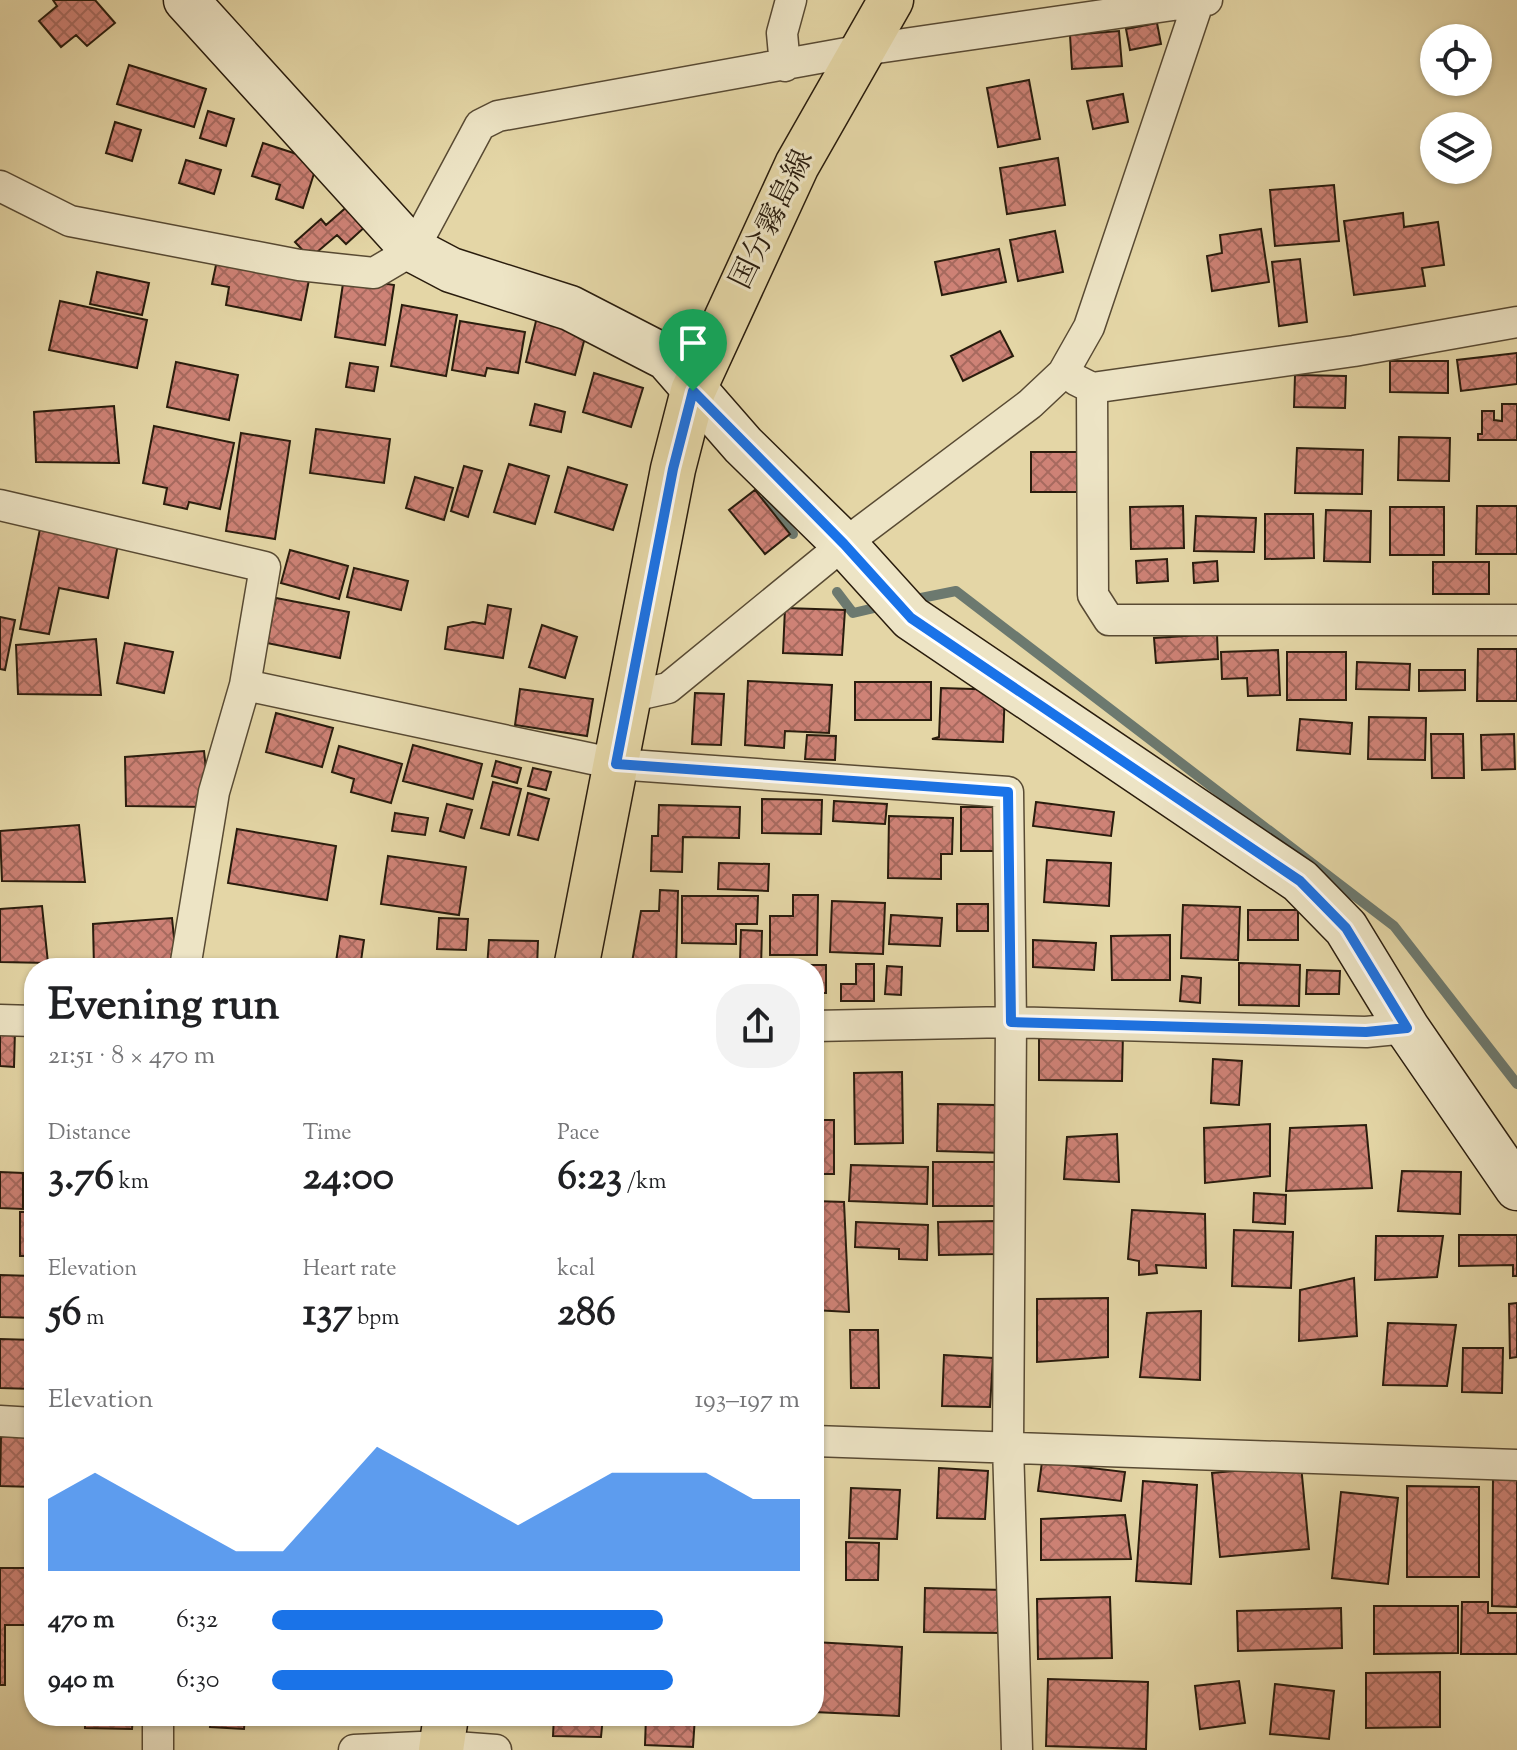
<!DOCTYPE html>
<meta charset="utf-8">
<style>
:root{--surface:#fff;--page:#f2f2f2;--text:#202124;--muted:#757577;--accent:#1a73e8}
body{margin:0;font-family:"Sorts Mill Goudy","Noto Serif JP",serif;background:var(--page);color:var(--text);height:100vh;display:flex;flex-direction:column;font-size:30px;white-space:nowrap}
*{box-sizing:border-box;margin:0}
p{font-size:26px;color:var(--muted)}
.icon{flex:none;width:44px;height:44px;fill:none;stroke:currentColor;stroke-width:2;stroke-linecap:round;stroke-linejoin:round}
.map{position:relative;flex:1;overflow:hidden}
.details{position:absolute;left:24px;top:958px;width:800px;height:768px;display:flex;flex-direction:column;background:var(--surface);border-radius:32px;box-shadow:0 2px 6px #0004}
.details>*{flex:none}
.fabs{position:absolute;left:1420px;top:24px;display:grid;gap:16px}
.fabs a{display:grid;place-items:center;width:72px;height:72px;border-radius:50%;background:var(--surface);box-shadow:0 2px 6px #0004;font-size:40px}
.pin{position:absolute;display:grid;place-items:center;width:68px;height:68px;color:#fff;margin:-82px -34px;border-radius:50% 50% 50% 0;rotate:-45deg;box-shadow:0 0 8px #0007}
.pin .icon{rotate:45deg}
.round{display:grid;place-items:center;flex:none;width:84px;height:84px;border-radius:32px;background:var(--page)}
.summary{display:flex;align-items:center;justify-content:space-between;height:136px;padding:0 24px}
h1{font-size:44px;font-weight:700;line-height:60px}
.stats{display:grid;grid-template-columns:repeat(3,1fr);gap:12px;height:136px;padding:8px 24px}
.stats div{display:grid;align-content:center}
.stats b{font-size:40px;font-weight:700}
.stats small{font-size:22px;font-weight:400}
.stats p{font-size:22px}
.chart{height:224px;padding:16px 24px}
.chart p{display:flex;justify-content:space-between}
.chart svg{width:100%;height:144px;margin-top:8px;fill:var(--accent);opacity:.7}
ul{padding:0 24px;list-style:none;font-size:26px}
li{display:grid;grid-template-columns:128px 96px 1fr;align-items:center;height:60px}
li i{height:20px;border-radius:10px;background:var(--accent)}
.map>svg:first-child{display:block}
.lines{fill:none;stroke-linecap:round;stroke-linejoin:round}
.stream{stroke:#6c796f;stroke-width:10}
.building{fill:url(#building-cross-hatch);stroke:#291c0d;stroke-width:2}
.street-casing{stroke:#584a33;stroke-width:33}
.secondary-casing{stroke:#291c0d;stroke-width:47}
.primary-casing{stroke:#291c0d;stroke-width:47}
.street{stroke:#ede4c5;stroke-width:30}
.secondary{stroke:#ede4c5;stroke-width:44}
.primary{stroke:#e4d6a6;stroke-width:44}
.route-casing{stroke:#fff;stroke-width:16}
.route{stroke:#1a73e8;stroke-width:10}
.labels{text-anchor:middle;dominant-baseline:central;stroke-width:6;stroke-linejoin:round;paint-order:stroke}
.street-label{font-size:30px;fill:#291c0d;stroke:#ede4c5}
</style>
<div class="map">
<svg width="1517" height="1750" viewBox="0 0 1517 1750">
<defs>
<pattern id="building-cross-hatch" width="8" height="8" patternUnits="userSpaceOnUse" patternTransform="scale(2)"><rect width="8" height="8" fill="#ce8276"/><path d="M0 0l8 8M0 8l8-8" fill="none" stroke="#a76a5f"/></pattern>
</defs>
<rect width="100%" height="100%" fill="#e4d6a6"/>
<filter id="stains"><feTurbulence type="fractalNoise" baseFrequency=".0025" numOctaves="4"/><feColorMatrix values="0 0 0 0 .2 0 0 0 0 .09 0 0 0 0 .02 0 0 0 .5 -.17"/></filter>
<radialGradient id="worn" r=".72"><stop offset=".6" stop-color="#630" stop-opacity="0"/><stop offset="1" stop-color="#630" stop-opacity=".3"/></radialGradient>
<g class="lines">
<path class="stream" d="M764 501 793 534
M837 592 853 613 883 606
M911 600 956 591 1394 926 1517 1084"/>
</g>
<path class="building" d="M53 0H95L115 23 87 46 76 35 61 47 39 21 57 6Z
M1157 23 1161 44 1130 50 1126 29Z
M1119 31 1122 66 1072 69 1070 35Z
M129 65 206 89 194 127 117 104Z
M1029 80 1040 139 998 147 987 88Z
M1123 94 1128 122 1093 129 1087 101Z
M208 111 234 119 226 146 200 138Z
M115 122 141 130 132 161 106 153Z
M263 143 318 161 303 208 276 199 280 185 252 176Z
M1058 158 1065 205 1007 214 1000 168Z
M186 160 221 170 214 194 179 183Z
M1334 185 1339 241 1275 246 1270 190Z
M349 205 367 225 346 244 337 235 310 258 295 242 321 219 326 225Z
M1403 213 1404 227 1438 222 1444 265 1422 268 1425 286 1354 295 1344 221Z
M1261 229 1269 282 1212 291 1207 256 1222 253 1220 235Z
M1055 231 1063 272 1018 281 1010 240Z
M999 249 1006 282 942 295 935 262Z
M219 251 311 270 301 320 226 305 229 287 212 284Z
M1300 259 1307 322 1279 326 1272 262Z
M97 272 149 283 142 315 90 304Z
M344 277 394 285 385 345 335 337Z
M60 301 147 320 137 368 49 350Z
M402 305 457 315 446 376 391 366Z
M537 317 587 330 575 375 526 362Z
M460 321 525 332 518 373 487 368 485 376 452 370Z
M1000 331 1013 356 963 381 951 356Z
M1517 353V384L1461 391 1457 360Z
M1390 361H1448V393L1390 392Z
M176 362 238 375 229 420 167 407Z
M350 363 378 367 374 391 346 387Z
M594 373 643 388 631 427 583 412Z
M1295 375 1346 376 1345 408 1294 407Z
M535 404 565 412 561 432 530 425Z
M1502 404H1517V440H1478V434H1482V411H1494V420L1502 421Z
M114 406 119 463 36 462 34 412Z
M154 426 234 443 220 509 189 502 187 509 164 504 167 488 143 483Z
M316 429 390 439 384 483 310 473Z
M241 433 290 441 275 539 226 531Z
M1399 437 1450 438 1449 481 1398 480Z
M1297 448 1363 450 1362 494 1295 493Z
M1031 452H1078V492H1031Z
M509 464 549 476 535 524 494 512Z
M464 466 482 471 468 517 451 511Z
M568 467 627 485 613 530 555 512Z
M415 477 453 488 444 520 406 508Z
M755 490 790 534 765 554 729 510Z
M1183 506 1184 548 1131 549 1130 507Z
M1477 506H1517V554H1476Z
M1390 507H1444V555H1390Z
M1326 510 1371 511 1370 562 1324 561Z
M1265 514H1313L1314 558 1265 559Z
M1196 516 1256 518 1254 552 1194 551Z
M40 529 118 544 108 598 59 588 49 634 20 629Z
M290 550 348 566 339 599 281 583Z
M1167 559 1168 581 1137 583 1136 561Z
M1217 561 1218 581 1194 583 1193 563Z
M1433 562H1489V594H1433Z
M354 568 408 581 401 610 347 597Z
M276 598 349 612 340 658 267 643Z
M488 605 511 609 503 658 445 649 448 627 473 622 485 624Z
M785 608 845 610 842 655 783 653Z
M0 617 15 620 5 670 0 669Z
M542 625 577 637 565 678 529 667Z
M1217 634 1218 659 1156 663 1154 638Z
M96 639 101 695 18 694 16 645Z
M125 643 173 652 164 693 117 683Z
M1478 649H1517V701H1477Z
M1278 650 1280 695 1248 696 1247 678 1222 679 1221 652Z
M1287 652H1346V700H1287Z
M1357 662 1410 664 1409 690 1356 689Z
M1419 670H1465V690L1419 691Z
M748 681 832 685 829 733 785 731 784 748 745 745Z
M855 682H931V720H855Z
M941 688 1005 690 1003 742 932 739 939 737Z
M520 689 593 699 587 736 515 725Z
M695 693 724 694 721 745 692 744Z
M276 713 333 728 322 767 266 752Z
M1369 717 1426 718 1425 760 1368 759Z
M1300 719 1352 723 1350 754 1297 750Z
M1431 734H1463L1464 778H1432Z
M1514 734 1515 769 1482 770 1481 735Z
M807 735 836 736 835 760 805 759Z
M413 745 482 764 473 799 403 781Z
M339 746 402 764 391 803 351 792 354 779 332 772Z
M204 751 210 807 126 806 125 757Z
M496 761 521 768 517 783 492 776Z
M533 768 551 772 546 790 528 786Z
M493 782 521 789 509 835 481 828Z
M528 793 549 799 538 840 518 835Z
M762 799 822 800 821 834 762 833Z
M834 801 887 804 885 824 833 821Z
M1036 802 1114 812 1111 836 1033 826Z
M447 804 472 810 464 838 440 831Z
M659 805 740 807 739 838 683 837 682 872 651 871 652 836H658Z
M961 807H998L997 851H961Z
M395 813 428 818 425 835 392 831Z
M889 816 953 818 952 854H941V879L888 878Z
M79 825 85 882 2 881 0 831Z
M237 829 336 846 327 900 228 883Z
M388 856 466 867 459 915 381 904Z
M1047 860 1111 863 1109 906 1044 902Z
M719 863 769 864 768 891 718 889Z
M660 890 678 891 676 968H631L641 911H659Z
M793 895H818L817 955H770V916H793Z
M682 896H758L757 924H736V944L682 943Z
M832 901 885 903 883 954 830 952Z
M957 904H988V931H957Z
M1183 905 1240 907 1238 960 1181 958Z
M42 906 48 963 0 962V909Z
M1248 910H1298V940H1248Z
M891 915 942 918 940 946 889 944Z
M172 918 177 968H94L93 924Z
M439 918 468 919 466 950 437 949Z
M741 930 762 931 761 968H732V961H740Z
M1170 935V980H1112L1111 936Z
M340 936 364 940 360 968H335Z
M489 940 538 941 537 968H487Z
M1033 940 1096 943 1094 970 1033 967Z
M1239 963 1300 965 1299 1006 1239 1005Z
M856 964H874V1001H841V984H856Z
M766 965H826V993H814V968Z
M887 966 902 967 901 995 885 994Z
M1307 970 1340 971 1339 994H1306Z
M1182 976 1201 978 1200 1003 1180 1001Z
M29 1027H34V1086H29Z
M0 1030H15L14 1067 0 1066Z
M1039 1031 1123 1033 1122 1081 1039 1080Z
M1213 1059 1242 1061 1239 1105 1211 1103Z
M902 1072 903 1143 855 1144 854 1073Z
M938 1104 995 1105V1120H1006L1005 1153 937 1151Z
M814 1120H834V1174H814Z
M1270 1124V1176L1205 1183 1204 1128Z
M1366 1125 1372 1188 1286 1191 1290 1128Z
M1117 1134 1119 1182 1064 1179 1067 1137Z
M933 1162H1001V1206H933Z
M851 1165 928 1167 927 1204 849 1201Z
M1402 1171 1461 1172 1460 1214 1398 1211Z
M0 1172 23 1173V1209L0 1208Z
M1254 1193 1286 1195 1285 1224 1253 1222Z
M814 1201 844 1202 849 1312 814 1310Z
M1132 1210 1205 1214 1206 1268 1156 1265 1157 1273 1139 1275V1261L1128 1259Z
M20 1212H34V1256H20Z
M996 1221 997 1254 939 1255 938 1222Z
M856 1222 928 1225 927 1260 899 1259V1249L855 1247Z
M1234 1230 1293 1232 1291 1288 1232 1286Z
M1459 1235H1517V1276H1513V1265L1459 1266Z
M1376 1236H1443L1437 1277 1375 1280Z
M0 1275 34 1276V1318L0 1317Z
M1354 1278 1357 1336 1299 1341 1300 1290Z
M1108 1298V1357L1037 1362V1299Z
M1517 1303V1357L1510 1358 1509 1304Z
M1201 1311 1200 1380 1140 1377 1147 1313Z
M1388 1323 1456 1325 1447 1386 1383 1385Z
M850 1330H878L879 1388H851Z
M0 1339 34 1340V1389L0 1388Z
M1463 1348H1503L1502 1393 1462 1392Z
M944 1355 993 1358 990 1407 942 1406Z
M1 1436 34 1437V1487L0 1486Z
M1042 1462 1125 1472 1121 1501 1038 1491Z
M1301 1465 1309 1549 1220 1557 1212 1473Z
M939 1468 988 1471 985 1519 937 1518Z
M1493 1477 1517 1479V1607L1492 1606Z
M1143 1481 1197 1485 1191 1584 1136 1581Z
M1407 1486 1479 1487V1577H1407Z
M851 1488 900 1490 897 1539 849 1538Z
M1341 1492 1398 1498 1388 1584 1332 1578Z
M32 1493H34V1530H30Z
M1125 1515 1131 1559 1041 1560V1519Z
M846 1542 879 1543 878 1580H846Z
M0 1568H34V1625H5V1685H0Z
M925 1588 1004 1590 1003 1633 924 1632Z
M1110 1597 1112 1658 1038 1659 1037 1599Z
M1462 1602H1488V1613H1517V1654H1461Z
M1374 1606H1458V1653L1374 1654Z
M1341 1608 1342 1648 1238 1651 1237 1611Z
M814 1642 902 1647 899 1716 814 1712Z
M1440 1672V1727L1366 1728V1673Z
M1048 1679 1148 1682 1146 1749 1046 1746Z
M1239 1681 1245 1723 1200 1729 1195 1686Z
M1275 1684 1334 1691 1329 1739 1270 1734Z
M85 1716H133L132 1729 85 1728Z
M211 1716H245L244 1729 210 1727Z
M554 1716H603L601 1737 553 1736Z
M646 1716H695L693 1747 645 1745Z"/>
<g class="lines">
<defs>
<path id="street" d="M785 66 782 33 791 0
M0 186 70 221 299 265 374 273 413 250 480 125 498 116 863 50 1207 0
M1076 380 1092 388 1354 351 1517 322
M1092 388 1093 595 1109 620H1517
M0 505 265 567 245 685 616 764 1008 792 1011 1022 1008 1445 1017 1750
M628 697 668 688 844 544 1030 404 1063 373 1089 327 1199 0
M185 968 214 792 245 685
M0 1020 34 1021
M814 1026 1011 1022 1366 1032 1407 1028
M0 1421 34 1423
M814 1441 1517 1465
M158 1750V1716
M354 1750 442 1746 496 1750"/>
<path id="secondary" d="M186 0 413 250 451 270 570 308 667 358 743 445 844 544 911 618 1300 881 1346 928 1407 1028 1517 1188"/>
<path id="primary" d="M576 968 673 469 693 391 797 165 891 0
M441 1750 446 1716"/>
</defs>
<use href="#street" class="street-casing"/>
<use href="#secondary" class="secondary-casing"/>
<use href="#primary" class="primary-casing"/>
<use href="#street" class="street"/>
<use href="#secondary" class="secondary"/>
<use href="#primary" class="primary"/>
</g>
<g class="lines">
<defs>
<path id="route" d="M693 391 844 544 911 618 1300 881 1346 928 1407 1028 1366 1032 1011 1022 1008 792 616 764 673 469Z"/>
</defs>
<use href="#route" class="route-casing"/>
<use href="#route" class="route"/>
</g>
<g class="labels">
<g class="street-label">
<text transform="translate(773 220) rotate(-64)">国分霧島線</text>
</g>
</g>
<rect width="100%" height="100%" filter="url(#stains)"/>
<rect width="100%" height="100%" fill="url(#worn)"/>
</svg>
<div class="fabs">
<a><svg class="icon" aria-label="locate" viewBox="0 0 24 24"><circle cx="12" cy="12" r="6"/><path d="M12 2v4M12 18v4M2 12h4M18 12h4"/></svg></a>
<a><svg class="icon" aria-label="layers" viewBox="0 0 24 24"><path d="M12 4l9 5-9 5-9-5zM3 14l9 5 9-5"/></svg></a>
</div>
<div class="pin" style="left:693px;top:391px;background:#1e9e55"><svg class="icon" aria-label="arrive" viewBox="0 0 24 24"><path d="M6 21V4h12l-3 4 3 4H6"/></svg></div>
<section class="details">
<div class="summary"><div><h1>Evening run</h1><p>21:51 · 8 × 470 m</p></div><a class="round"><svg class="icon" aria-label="share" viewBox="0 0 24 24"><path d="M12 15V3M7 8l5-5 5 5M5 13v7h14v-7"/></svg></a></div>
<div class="stats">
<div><p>Distance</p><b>3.76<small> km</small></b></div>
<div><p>Time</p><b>24:00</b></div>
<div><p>Pace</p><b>6:23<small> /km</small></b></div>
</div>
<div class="stats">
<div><p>Elevation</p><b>56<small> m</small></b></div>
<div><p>Heart rate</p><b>137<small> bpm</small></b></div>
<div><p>kcal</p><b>286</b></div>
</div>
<div class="chart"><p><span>Elevation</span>193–197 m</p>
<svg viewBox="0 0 160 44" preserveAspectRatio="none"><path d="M0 44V22L10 14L20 22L30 30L40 38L50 38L60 22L70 6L80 14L90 22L100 30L110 22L120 14L130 14L140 14L150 22L160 22V44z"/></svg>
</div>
<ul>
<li><b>470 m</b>6:32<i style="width:74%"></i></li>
<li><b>940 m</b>6:30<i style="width:76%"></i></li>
</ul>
</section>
</div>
